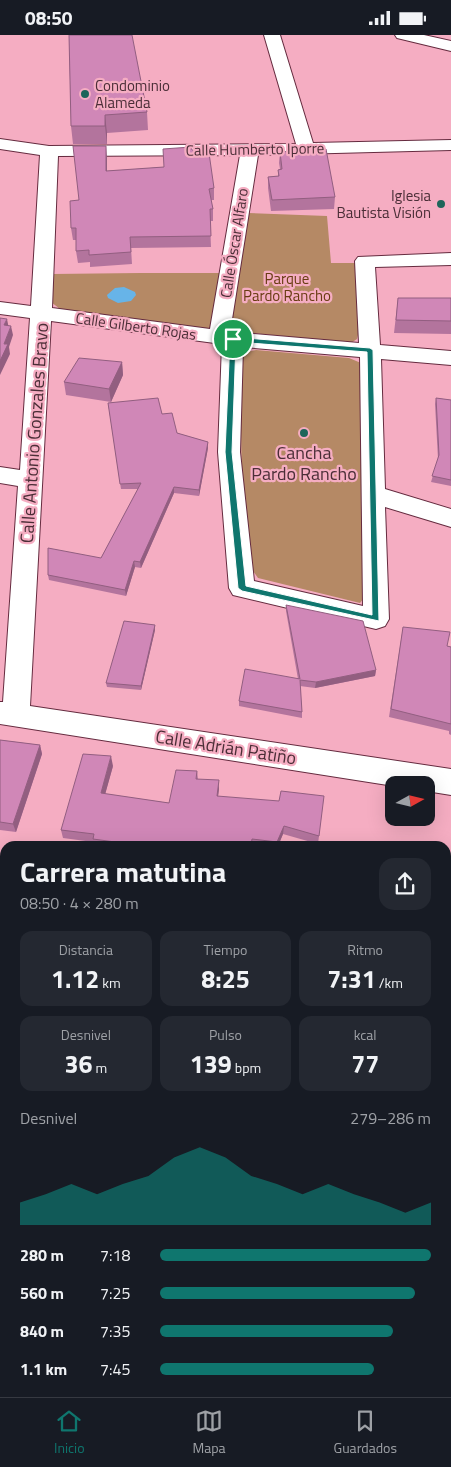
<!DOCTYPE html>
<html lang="es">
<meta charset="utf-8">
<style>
:root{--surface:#171b24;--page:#242831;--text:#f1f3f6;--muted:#9ea1a6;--line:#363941;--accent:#0f766e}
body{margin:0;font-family:"Titillium Web",sans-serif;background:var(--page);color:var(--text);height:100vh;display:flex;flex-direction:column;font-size:19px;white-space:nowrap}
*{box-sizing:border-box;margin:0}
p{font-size:16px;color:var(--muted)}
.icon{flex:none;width:28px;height:28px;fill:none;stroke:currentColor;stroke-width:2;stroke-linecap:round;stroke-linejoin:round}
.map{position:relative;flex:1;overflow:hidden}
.sheet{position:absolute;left:0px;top:806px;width:451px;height:556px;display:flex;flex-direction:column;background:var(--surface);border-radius:15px 15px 0 0;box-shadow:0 5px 20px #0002}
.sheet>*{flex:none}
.needle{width:32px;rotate:82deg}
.fabs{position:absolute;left:385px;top:741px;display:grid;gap:10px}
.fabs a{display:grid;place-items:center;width:50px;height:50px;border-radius:10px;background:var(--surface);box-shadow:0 5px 20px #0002;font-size:25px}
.pin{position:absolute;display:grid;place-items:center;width:42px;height:42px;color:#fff;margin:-21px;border:2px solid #fff;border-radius:50%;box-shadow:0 1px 5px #0007}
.round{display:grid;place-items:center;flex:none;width:52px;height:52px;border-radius:15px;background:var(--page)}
.summary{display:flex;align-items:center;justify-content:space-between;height:85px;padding:0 20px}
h1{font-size:28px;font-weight:700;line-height:38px}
.metrics{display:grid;grid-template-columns:repeat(3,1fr);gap:8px;height:85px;padding:5px 20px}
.metrics div{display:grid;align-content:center;border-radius:12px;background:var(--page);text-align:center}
.metrics b{font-size:25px;font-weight:700}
.metrics small{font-size:14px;font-weight:400}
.metrics p{font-size:14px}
.chart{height:140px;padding:10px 20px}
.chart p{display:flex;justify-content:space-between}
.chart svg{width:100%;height:90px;margin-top:5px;fill:var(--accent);opacity:.7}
ul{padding:0 20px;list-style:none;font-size:16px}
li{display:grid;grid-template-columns:80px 60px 1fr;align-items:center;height:38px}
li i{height:12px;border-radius:6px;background:var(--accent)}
.status{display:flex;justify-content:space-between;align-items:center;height:35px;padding:0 25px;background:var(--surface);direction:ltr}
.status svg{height:14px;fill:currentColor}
.dock{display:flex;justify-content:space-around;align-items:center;height:70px;border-top:1px solid var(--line);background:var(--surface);font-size:14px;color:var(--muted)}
.dock a{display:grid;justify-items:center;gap:2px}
.dock .selected{color:var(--accent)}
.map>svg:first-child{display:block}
.green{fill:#b58965}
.water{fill:#67b4e8}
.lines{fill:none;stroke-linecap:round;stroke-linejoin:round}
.minor-casing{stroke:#652b3f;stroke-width:2}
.minor{fill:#fff;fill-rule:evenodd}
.wall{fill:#b3749d}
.shaded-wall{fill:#925e80}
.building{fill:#d087b7;stroke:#925e80}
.route{fill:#0f766e;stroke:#fff;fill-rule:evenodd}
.poi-dot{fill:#1e655a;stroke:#f5adc2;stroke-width:2}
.labels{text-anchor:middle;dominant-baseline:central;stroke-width:4.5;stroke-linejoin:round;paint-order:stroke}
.far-poi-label{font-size:15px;fill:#4b2e37;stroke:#f5adc2;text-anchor:start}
.far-street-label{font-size:15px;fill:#4b2e37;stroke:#f5adc2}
.far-park-label{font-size:15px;fill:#683c12;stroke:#f5adc2}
.street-label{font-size:18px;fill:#4b2e37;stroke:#f5adc2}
.poi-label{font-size:18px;fill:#4b2e37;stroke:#f5adc2}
</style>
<div class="status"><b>08:50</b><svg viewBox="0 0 49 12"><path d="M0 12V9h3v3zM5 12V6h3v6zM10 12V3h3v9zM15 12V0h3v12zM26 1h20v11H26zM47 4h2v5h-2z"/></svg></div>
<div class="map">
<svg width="451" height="1362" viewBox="0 0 451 1362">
<rect width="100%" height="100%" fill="#f5adc2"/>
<path class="green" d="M248 178 327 181 331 228H357L359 296 357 304 351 308 344 307 230 296Z
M140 238H220L211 294 60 274 51 267 52 239Z
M256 315 349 323 361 328 367 559 360 568 258 543 251 533 242 465 240 325 242 318Z"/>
<path class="water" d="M124 252 135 257 136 260 131 266 118 268 108 263 107 260 115 253Z"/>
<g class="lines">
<defs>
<path id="minor" d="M264 0H280L313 108 451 105V115L258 120 230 297 359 308 355 226 358 222 451 218V230L375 232 380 310 451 316V330L381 324 385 454 451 474V492L385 472 389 584 385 591 376 594 233 560 229 553 218 417 222 309 51 286 30 671 451 734V760L426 756V750L394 751 0 689V667H3L18 451 0 448V432L20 435 30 283 0 279V267L31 271 40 120 0 114V104L49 111 296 109ZM240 120 210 294 52 273 58 121ZM243 312 360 322 363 571 254 546 240 417Z
M395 0H424L451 6V16L397 3Z
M0 1015 5 1016V1050L0 1049Z
M446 1102H451V1138L446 1137Z
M5 1345V1358H38V1362H0Z"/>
</defs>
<use href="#minor" class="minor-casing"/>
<use href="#minor" class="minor"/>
</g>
<path class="wall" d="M69 0 147 77 148 95 107 98V109H73L71 91Z
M192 115 205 118 214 153V165H211L213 174V186H210L211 212 131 213 132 229 90 232V227L78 228 76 216V205H73L71 193 79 165 107 123V136L164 132Z
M280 117 335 162 334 174 271 176 268 153V142L278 141V135L280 134 279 128Z
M398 263H451V299L394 298Z
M122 327 123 340 111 367 66 360 64 347Z
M436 363 451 365V451L431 447 438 424 435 369Z
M108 368 162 379 177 398 208 407V413L199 461 174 458 141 533 135 532 126 561 49 545 48 540 101 523 138 454H121Z
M286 570 376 635 375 641 315 653 300 651 302 677V683L239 671V666L298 644 286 576Z
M155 590V595L141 655 107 652 106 648Z
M403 592 447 611 451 612V700L449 699V696L389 682Z
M0 705 40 710 42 719 16 797 0 795Z
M113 731 105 759 169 768 197 736 198 744 219 754 218 761 319 801 318 809 283 799 278 811H94L93 807 63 803 61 795Z
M0 1086H5V1153L3 1152 0 1164Z"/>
<path class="shaded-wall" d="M105 80 107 98V109L105 91Z
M106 111 107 123V148L106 136Z
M7 284 9 294 4 290Z
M11 291 13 300 9 312 10 319 0 340V326L4 309Z
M122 327 123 340 111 367 109 354Z
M208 407V413L199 461V455Z
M174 452V458L141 533 140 527Z
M134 526 135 532 126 561 125 555Z
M155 590V595L141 655V651Z
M376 635 375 641 315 653 316 647Z
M40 710 42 719 16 797 13 789Z
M111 721 113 731 103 767 101 758Z
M219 745V754L217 769V761Z
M284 791 283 799 278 811H277V807Z
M0 865 2 870 0 878Z
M0 1150 3 1152 0 1164Z"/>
<path class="building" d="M69 0H132L147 77 105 80V91H71Z
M73 111H106V136L164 132 163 114 191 112 192 115 205 114V118H209L214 153 209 154 213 174H210L211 201 130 202 131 217 89 220V215L76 216V193H71L70 166 79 165Z
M326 114 335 162 272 165 268 142 279 141 278 135 282 134 280 117Z
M398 263H451V286L396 285Z
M0 283 7 284 4 290 11 291 4 309H8L0 326Z
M79 323 122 327 109 354 64 347Z
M158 363 162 379 172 378 177 398 208 407 199 455 174 452 140 527 134 526 125 555 48 540V513L101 523 141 448 120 449 108 368Z
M436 363 451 365V445L432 441 439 420Z
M286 570 363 586 376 635 316 647 300 645 302 677 239 666 245 634 300 644Z
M124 586 155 590 141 651 106 648Z
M403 592 450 597 447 611 451 612V689L391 674Z
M0 705 40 710 13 789 0 787Z
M83 719 111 721 101 758 169 768 176 735 197 736 196 744 219 745 217 761 279 766 281 756 324 761 319 801 284 791 277 807 252 804 251 811H144L93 804 94 799 61 795Z
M0 1086H5V1149L0 1148Z
M446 1182 451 1183V1362H369L349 1358H446Z
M270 1358H341L340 1362H270Z"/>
<path class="route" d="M233 302 370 313 373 315 379 586 242 556 238 553 225 417 230 304ZM236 307 367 317 372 580 246 551 232 417Z"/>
<g class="poi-dot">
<circle cx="85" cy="59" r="5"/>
<circle cx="441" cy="169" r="5"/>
<circle cx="304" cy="398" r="5"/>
</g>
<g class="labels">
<g class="far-poi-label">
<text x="95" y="50">Condominio<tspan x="95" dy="17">Alameda</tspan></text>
<text x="431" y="160" text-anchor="end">Iglesia<tspan x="431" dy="17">Bautista Visión</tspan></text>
</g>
<g class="far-street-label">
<text transform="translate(255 114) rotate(-1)">Calle Humberto Iporre</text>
<text transform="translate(234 208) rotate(-81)">Calle Óscar Alfaro</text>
<text transform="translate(136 291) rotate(8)">Calle Gilberto Rojas</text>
</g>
<g class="far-park-label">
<text x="287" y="243">Parque<tspan x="287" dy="17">Pardo Rancho</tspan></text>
</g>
<g class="street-label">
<text transform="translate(34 398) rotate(-86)">Calle Antonio Gonzales Bravo</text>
<text transform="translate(226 712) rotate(9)">Calle Adrián Patiño</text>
</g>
<g class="poi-label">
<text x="304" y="417">Cancha<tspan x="304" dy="21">Pardo Rancho</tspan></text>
</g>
</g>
</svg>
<div class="fabs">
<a><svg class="needle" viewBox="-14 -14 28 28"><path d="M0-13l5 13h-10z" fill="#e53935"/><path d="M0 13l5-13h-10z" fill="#9ea1a6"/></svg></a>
</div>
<div class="pin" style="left:233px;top:304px;background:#1e9e55"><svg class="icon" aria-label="arrive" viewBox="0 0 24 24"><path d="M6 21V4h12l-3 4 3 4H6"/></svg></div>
<section class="sheet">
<div class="summary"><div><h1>Carrera matutina</h1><p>08:50 · 4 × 280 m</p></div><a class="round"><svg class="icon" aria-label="share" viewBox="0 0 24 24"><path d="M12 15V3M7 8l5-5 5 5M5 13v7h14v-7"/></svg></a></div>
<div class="metrics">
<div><p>Distancia</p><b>1.12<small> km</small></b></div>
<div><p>Tiempo</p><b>8:25</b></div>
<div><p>Ritmo</p><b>7:31<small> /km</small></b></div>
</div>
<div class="metrics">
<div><p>Desnivel</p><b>36<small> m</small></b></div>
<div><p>Pulso</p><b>139<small> bpm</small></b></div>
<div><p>kcal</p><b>77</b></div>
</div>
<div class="chart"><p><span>Desnivel</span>279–286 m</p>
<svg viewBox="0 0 160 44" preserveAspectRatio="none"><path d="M0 44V33L10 29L20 24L30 29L40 24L50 20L60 11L70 6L80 11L90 20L100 24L110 29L120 24L130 29L140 33L150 38L160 33V44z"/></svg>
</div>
<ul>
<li><b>280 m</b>7:18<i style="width:100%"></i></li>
<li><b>560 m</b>7:25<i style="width:94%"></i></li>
<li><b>840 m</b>7:35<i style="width:86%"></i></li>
<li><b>1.1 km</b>7:45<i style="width:79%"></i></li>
</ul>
</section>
</div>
<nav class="dock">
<a class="selected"><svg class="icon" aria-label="home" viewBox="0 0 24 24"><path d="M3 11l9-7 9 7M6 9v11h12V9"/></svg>Inicio</a>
<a><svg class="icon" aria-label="map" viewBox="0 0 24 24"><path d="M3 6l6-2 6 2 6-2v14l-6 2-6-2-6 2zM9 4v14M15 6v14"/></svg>Mapa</a>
<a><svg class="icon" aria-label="saved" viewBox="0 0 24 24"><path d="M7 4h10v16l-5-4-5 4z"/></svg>Guardados</a>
</nav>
